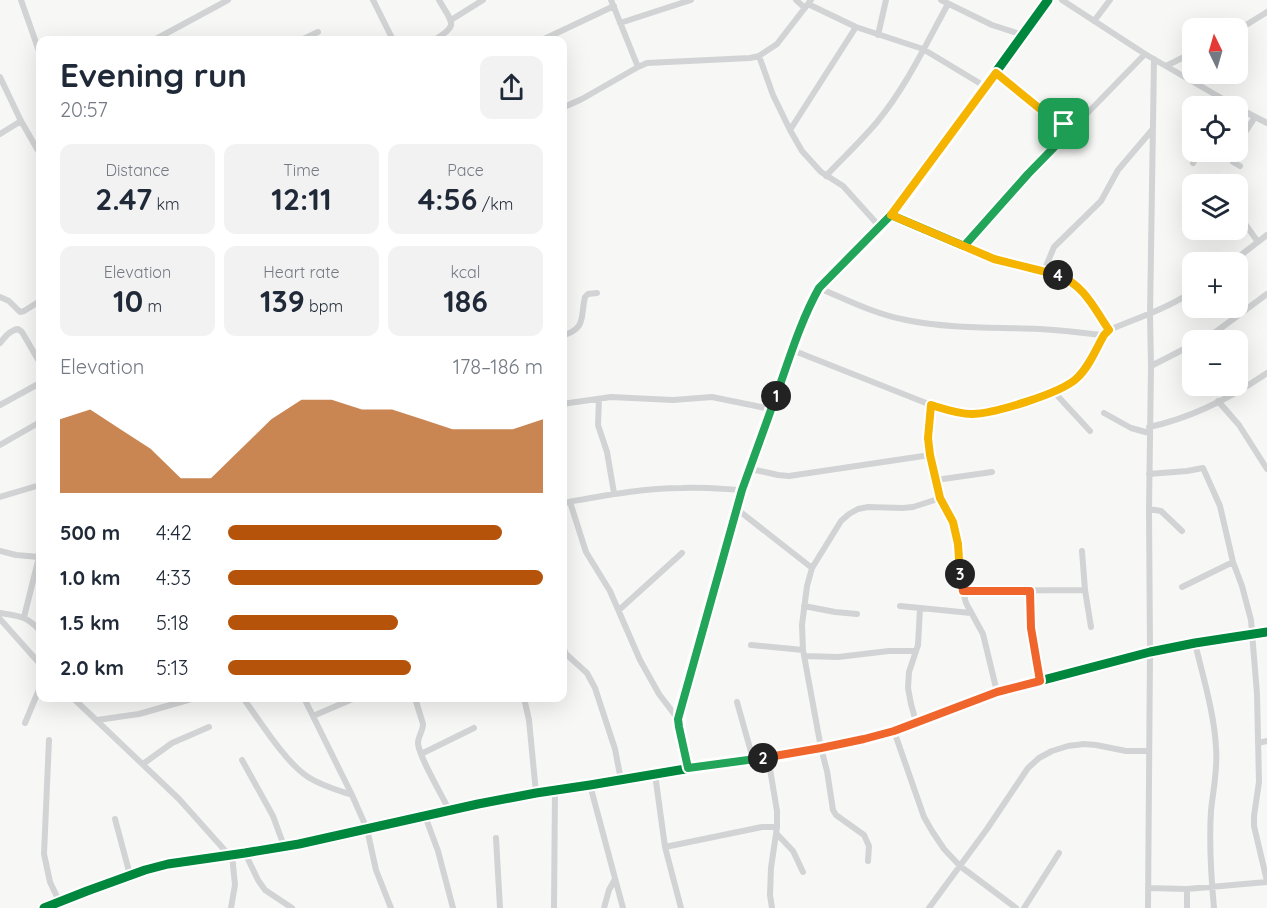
<!DOCTYPE html>
<meta charset="utf-8">
<style>
:root{--surface:#fff;--page:#f2f2f3;--text:#1f2937;--muted:#747a83;--accent:#b45309}
body{margin:0;font-family:Quicksand,sans-serif;background:var(--page);color:var(--text);height:100vh;display:flex;flex-direction:column;font-size:22px;white-space:nowrap}
*{box-sizing:border-box;margin:0}
p{font-size:20px;color:var(--muted)}
.icon{flex:none;width:33px;height:33px;fill:none;stroke:currentColor;stroke-width:2;stroke-linecap:round;stroke-linejoin:round}
.map{position:relative;flex:1;overflow:hidden}
.details{position:absolute;left:36px;top:36px;width:531px;height:666px;display:flex;flex-direction:column;background:var(--surface);border-radius:12px;box-shadow:0 6px 24px #0002}
.details>*{flex:none}
.needle{width:39px;rotate:355deg}
.buttons{position:absolute;left:1182px;top:18px;display:grid;gap:12px}
.buttons a{display:grid;place-items:center;width:66px;height:66px;border-radius:12px;background:var(--surface);box-shadow:0 6px 24px #0002;font-size:30px}
.pin{position:absolute;display:grid;place-items:center;width:51px;height:51px;color:#fff;margin:-26px;border-radius:12px;box-shadow:0 3px 9px #0006}
.km{position:absolute;width:30px;height:30px;margin:-15px;border-radius:50%;background:#222;color:#fff;font-size:16px;line-height:30px;text-align:center}
.round{display:grid;place-items:center;flex:none;width:63px;height:63px;border-radius:12px;background:var(--page)}
.head{display:flex;align-items:center;justify-content:space-between;height:102px;padding:0 24px}
h1{font-size:33px;font-weight:700;line-height:45px}
.metrics{display:grid;grid-template-columns:repeat(3,1fr);gap:9px;height:102px;padding:6px 24px}
.metrics div{display:grid;align-content:center;border-radius:12px;background:var(--page);text-align:center}
.metrics b{font-size:30px;font-weight:700}
.metrics small{font-size:16px;font-weight:400}
.metrics p{font-size:16px}
.chart{height:168px;padding:12px 24px}
.chart p{display:flex;justify-content:space-between}
.chart svg{width:100%;height:108px;margin-top:6px;fill:var(--accent);opacity:.7}
ul{padding:0 24px;list-style:none;font-size:20px}
li{display:grid;grid-template-columns:96px 72px 1fr;align-items:center;height:45px}
li i{height:15px;border-radius:8px;background:var(--accent)}
.map>svg:first-child{display:block}
.lines{fill:none;stroke-linecap:round;stroke-linejoin:round}
.minor{stroke:#d2d3d4;stroke-width:6}
.cycleway-casing{stroke:#fff;stroke-width:13}
.cycleway{stroke:#00873e;stroke-width:9}
.split-1-casing{stroke:#fff;stroke-width:12}
.split-2-casing{stroke:#fff;stroke-width:12}
.split-3-casing{stroke:#fff;stroke-width:12}
.split-4-casing{stroke:#fff;stroke-width:12}
.split-5-casing{stroke:#fff;stroke-width:12}
.split-1{stroke:#22a559;stroke-width:8}
.split-2{stroke:#22a559;stroke-width:8}
.split-3{stroke:#f0652b;stroke-width:8}
.split-4{stroke:#f5b400;stroke-width:8}
.split-5{stroke:#f5b400;stroke-width:8}
</style>
<div class="map">
<svg width="1267" height="908" viewBox="0 0 1267 908">
<rect width="100%" height="100%" fill="#f7f7f6"/>
<g class="lines">
<path class="minor" d="M21 0 40 54
M373 0 393 40
M611 0 638 67
M796 0 805 8
M941 0 992 25 1023 35
M1062 0 1145 54 1235 106
M808 4 856 27 923 49 986 87
M451 20 483 0
M1094 21 1110 0
M620 23 691 0
M1238 30 1267 12
M878 35 886 0
M154 40 228 0
M301 40 318 32
M434 40C460 25 452 23 439 0
M542 40 614 6
M759 56 773 95 790 130 802 151 821 172 843 186 880 227
M1166 66 1192 53
M996 73 1050 117 1061 123 1070 131
M0 77 21 121 40 154
M562 108 582 99 638 67 647 63 750 58 759 56 777 44 811 0
M1238 108 1267 123
M790 130 856 27
M0 134 21 121
M1238 143 1255 117
M1232 152 1231 158 1233 162 1240 166
M1193 163 1199 152
M826 176C843 158 861 141 877 122 906 87 926 44 948 4
M1238 214 1258 242
M891 215 994 259C1019 267 1060 268 1079 287 1090 298 1100 317 1109 330
M965 246 1028 174 1145 54
M1232 262 1267 235
M1044 271 1054 247 1101 201 1118 170 1152 130
M819 288C847 300 875 314 906 320 950 329 995 327 1039 329 1061 330 1082 333 1104 335
M0 297 9 301 20 312 24 311 40 301
M562 336C587 328 580 318 585 297L588 294 597 293
M1201 340 1217 331 1267 294
M0 343C5 337 10 330 18 329L22 332 40 363
M792 350 931 405C944 409 958 414 972 414 993 414 1062 393 1077 378 1089 367 1096 349 1104 335L1109 330C1137 318 1166 309 1192 292
M1151 366 1192 345
M1054 392 1090 431
M599 399 598 425 607 452 614 493
M1218 401 1239 425 1267 469
M562 404 611 397 673 400 712 397 771 409
M0 405 40 383
M931 405 929 438 932 465 941 498 951 518 958 544 961 583 966 603 983 634 997 692
M1104 413 1131 428 1149 433
M1149 427C1191 418 1232 397 1267 373
M0 445 40 422
M751 469 778 475 789 476 930 455
M1149 474 1187 471 1203 468 1220 506 1233 562 1242 586 1251 620 1257 694 1259 782 1254 816V826L1267 881
M936 480 992 472
M0 497 40 485
M570 502 586 552 610 591 640 660 659 694 678 719
M562 503C602 496 642 488 682 488 702 487 722 489 742 490
M1149 509 1161 511 1182 531
M738 510 812 568
M0 551 16 555 39 557
M1082 551 1085 590 1091 627
M1182 587 1233 562
M963 591 1085 590
M1030 591 1031 628 1040 681
M804 606 835 612 857 614
M900 606 971 613
M619 610 682 553
M0 613C19 616 27 616 40 631
M24 617 39 557 40 546
M0 619 40 664
M1195 643C1203 677 1214 712 1216 747 1218 769 1213 790 1211 811 1209 843 1211 876 1214 908
M562 645 566 654 587 673 595 688 615 749 621 780
M751 645 803 650
M804 656 838 657 889 651H916
M73 698 179 799 229 855
M243 698C260 721 285 762 308 777 322 786 337 790 352 795
M304 698 352 795 367 829 376 870 391 908
M415 698 423 724C423 731 418 737 418 743 418 755 443 797 449 810
M524 698 529 720 536 793
M737 702 753 759
M313 716 355 698
M97 720 139 714 195 698
M916 722 911 704 908 688 909 672 918 645 920 608
M25 723 40 687
M894 731 924 817 932 831 944 849 960 866 1016 908
M49 740 44 854 50 882 59 901
M1258 743 1267 741
M421 754 474 728
M768 757 777 811V827L771 868 770 895 772 908
M242 760 273 816 284 846
M143 764 172 743 209 727
M688 769 679 727 680 709 742 490 792 350 811 302 819 288 830 276 880 227 899 206 1048 0
M655 774 665 847 681 908
M590 785 623 908
M425 816 438 851 453 908
M115 819 130 875
M777 834 793 851 803 872
M496 838 500 908
M665 847 762 827H777
M245 853 258 880 265 890 292 908
M868 861 869 846 864 835 836 815 833 810 827 771 821 748 803 650 802 625 807 586 812 568 841 521 849 514 858 509 868 507 903 508 913 507 941 498
M1148 888 1187 889 1267 882
M44 908 87 891 145 870 168 864 245 853 299 844 478 804 536 793 590 785 715 764 786 755 821 748 864 739 894 731 997 692 1150 652 1195 643 1267 632
M231 908 235 885 232 855
M554 908 555 790
M604 908 609 890 615 879
M929 908 987 829 1028 768 1039 758 1052 751 1068 746 1084 744 1096 745 1126 751H1149
M1024 908 1059 853
M1148 908 1150 652 1149 509 1151 366 1150 315 1154 59
M1187 908V889"/>
<defs>
<path id="cycleway" d="M688 769 679 727 680 709 742 490 792 350 811 302 819 288 830 276 880 227 899 206 1048 0
M44 908 87 891 145 870 168 864 245 853 299 844 478 804 536 793 590 785 715 764 786 755 821 748 864 739 894 731 997 692 1150 652 1195 643 1267 632"/>
</defs>
<use href="#cycleway" class="cycleway-casing"/>
<use href="#cycleway" class="cycleway"/>
</g>
<g class="lines">
<defs>
<path id="split-1" d="M776 396C789 360 800 322 819 288L891 215 964 246 1028 174 1070 131 1064 124"/>
<path id="split-2" d="M763 758 688 768 679 727 678 719 742 490 776 396"/>
<path id="split-3" d="M763 758 821 748 864 739 894 731 997 692 1040 681 1031 628 1030 591H963L960 574"/>
<path id="split-4" d="M960 574 958 544 953 522 940 498 930 455 928 438 931 405C944 409 958 414 972 414 993 414 1062 393 1077 378 1089 367 1096 349 1104 335L1109 330C1094 308 1084 285 1058 275"/>
<path id="split-5" d="M1058 275 994 259 891 215 996 73 1050 117 1064 124"/>
</defs>
<use href="#split-1" class="split-1-casing"/>
<use href="#split-2" class="split-2-casing"/>
<use href="#split-3" class="split-3-casing"/>
<use href="#split-4" class="split-4-casing"/>
<use href="#split-5" class="split-5-casing"/>
<use href="#split-1" class="split-1"/>
<use href="#split-2" class="split-2"/>
<use href="#split-3" class="split-3"/>
<use href="#split-4" class="split-4"/>
<use href="#split-5" class="split-5"/>
</g>
</svg>
<div class="buttons">
<a><svg class="needle" viewBox="-14 -14 28 28"><path d="M0-13l5 13h-10z" fill="#e53935"/><path d="M0 13l5-13h-10z" fill="#747a83"/></svg></a>
<a><svg class="icon" aria-label="locate" viewBox="0 0 24 24"><circle cx="12" cy="12" r="6"/><path d="M12 2v4M12 18v4M2 12h4M18 12h4"/></svg></a>
<a><svg class="icon" aria-label="layers" viewBox="0 0 24 24"><path d="M12 4l9 5-9 5-9-5zM3 14l9 5 9-5"/></svg></a>
<a>+</a>
<a>−</a>
</div>
<div class="pin" style="left:1064px;top:124px;background:#1e9e55"><svg class="icon" aria-label="arrive" viewBox="0 0 24 24"><path d="M6 21V4h12l-3 4 3 4H6"/></svg></div>
<b class="km" style="left:776px;top:396px">1</b>
<b class="km" style="left:763px;top:758px">2</b>
<b class="km" style="left:960px;top:574px">3</b>
<b class="km" style="left:1058px;top:275px">4</b>
<section class="details">
<div class="head"><div><h1>Evening run</h1><p>20:57</p></div><a class="round"><svg class="icon" aria-label="share" viewBox="0 0 24 24"><path d="M12 15V3M7 8l5-5 5 5M5 13v7h14v-7"/></svg></a></div>
<div class="metrics">
<div><p>Distance</p><b>2.47<small> km</small></b></div>
<div><p>Time</p><b>12:11</b></div>
<div><p>Pace</p><b>4:56<small> /km</small></b></div>
</div>
<div class="metrics">
<div><p>Elevation</p><b>10<small> m</small></b></div>
<div><p>Heart rate</p><b>139<small> bpm</small></b></div>
<div><p>kcal</p><b>186</b></div>
</div>
<div class="chart"><p><span>Elevation</span>178–186 m</p>
<svg viewBox="0 0 160 44" preserveAspectRatio="none"><path d="M0 44V14L10 10L20 18L30 26L40 38L50 38L60 26L70 14L80 6L90 6L100 10L110 10L120 14L130 18L140 18L150 18L160 14V44z"/></svg>
</div>
<ul>
<li><b>500 m</b>4:42<i style="width:87%"></i></li>
<li><b>1.0 km</b>4:33<i style="width:100%"></i></li>
<li><b>1.5 km</b>5:18<i style="width:54%"></i></li>
<li><b>2.0 km</b>5:13<i style="width:58%"></i></li>
</ul>
</section>
</div>
